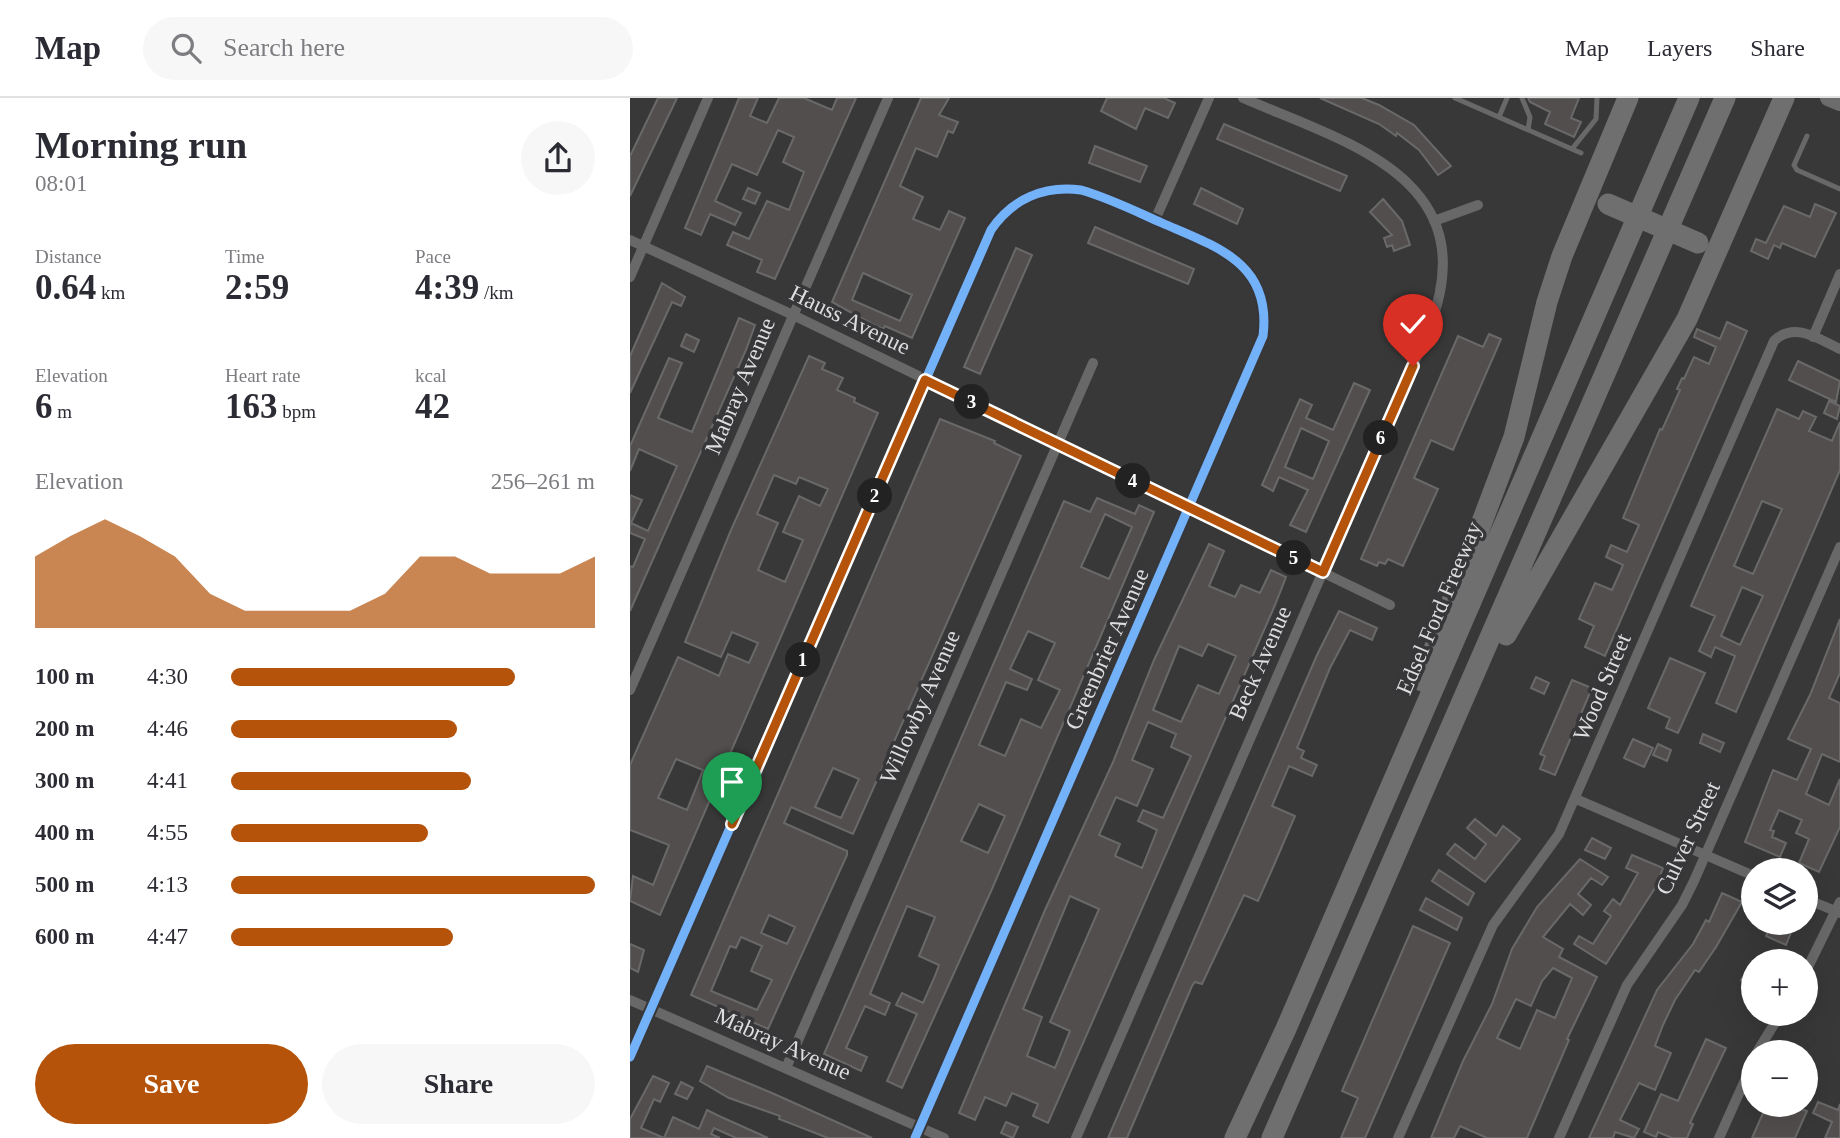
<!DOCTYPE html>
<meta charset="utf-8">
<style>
:root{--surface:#fff;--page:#f7f7f7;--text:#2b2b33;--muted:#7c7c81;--line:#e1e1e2;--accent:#b45309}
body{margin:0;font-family:"Times New Roman",serif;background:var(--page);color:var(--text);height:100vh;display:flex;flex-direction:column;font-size:26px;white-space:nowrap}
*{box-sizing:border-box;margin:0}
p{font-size:23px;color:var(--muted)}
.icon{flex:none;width:38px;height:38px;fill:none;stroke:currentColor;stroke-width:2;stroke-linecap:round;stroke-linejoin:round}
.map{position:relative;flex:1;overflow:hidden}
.sheet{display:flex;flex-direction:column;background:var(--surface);width:630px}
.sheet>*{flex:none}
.buttons{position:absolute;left:1111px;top:760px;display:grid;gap:14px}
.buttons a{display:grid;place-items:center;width:77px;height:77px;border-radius:50%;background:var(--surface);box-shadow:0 7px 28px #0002;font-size:35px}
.pin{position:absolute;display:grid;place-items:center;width:60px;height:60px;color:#fff;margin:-72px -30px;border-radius:50% 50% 50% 0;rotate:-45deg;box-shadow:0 0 7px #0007}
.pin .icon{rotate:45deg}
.km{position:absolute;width:35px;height:35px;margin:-18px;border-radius:50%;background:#222;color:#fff;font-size:19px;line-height:35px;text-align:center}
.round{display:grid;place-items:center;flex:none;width:74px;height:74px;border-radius:37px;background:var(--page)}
.headline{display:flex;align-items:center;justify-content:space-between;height:119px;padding:0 35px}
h1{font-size:38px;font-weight:600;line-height:52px}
.metrics{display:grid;grid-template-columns:repeat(3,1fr);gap:10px;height:119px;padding:7px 35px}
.metrics div{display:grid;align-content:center}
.metrics b{font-size:35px;font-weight:600}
.metrics small{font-size:19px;font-weight:400}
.metrics p{font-size:19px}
.chart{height:196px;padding:14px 35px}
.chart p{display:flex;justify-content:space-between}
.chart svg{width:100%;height:126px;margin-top:7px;fill:var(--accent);opacity:.7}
.primary-button{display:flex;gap:14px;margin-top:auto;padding:14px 35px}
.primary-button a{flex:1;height:80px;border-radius:42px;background:var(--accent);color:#fff;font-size:28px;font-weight:600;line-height:80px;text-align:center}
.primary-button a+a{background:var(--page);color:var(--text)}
ul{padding:0 35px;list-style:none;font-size:23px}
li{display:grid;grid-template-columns:112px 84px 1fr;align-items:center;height:52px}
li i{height:18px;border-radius:9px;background:var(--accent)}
header{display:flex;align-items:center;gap:42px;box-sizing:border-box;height:98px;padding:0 35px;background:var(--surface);border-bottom:2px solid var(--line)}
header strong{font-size:33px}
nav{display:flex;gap:38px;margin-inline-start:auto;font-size:24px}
.search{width:490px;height:63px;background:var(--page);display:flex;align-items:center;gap:18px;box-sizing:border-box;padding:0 24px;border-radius:38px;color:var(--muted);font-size:26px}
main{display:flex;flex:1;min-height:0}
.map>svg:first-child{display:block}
.building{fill:#534e4e;stroke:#6a6969;stroke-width:2;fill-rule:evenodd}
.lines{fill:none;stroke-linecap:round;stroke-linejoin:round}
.service{stroke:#686869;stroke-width:5}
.minor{stroke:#686869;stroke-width:10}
.secondary{stroke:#6d6c6c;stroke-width:16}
.motorway{stroke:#706f70;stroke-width:21}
.motorway-bridge{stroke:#706f70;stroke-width:21}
.cycleway-casing{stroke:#37373a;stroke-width:13}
.cycleway{stroke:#73b2f8;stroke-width:9}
.route-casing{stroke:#fff;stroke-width:14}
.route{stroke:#b45309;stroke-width:9}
.labels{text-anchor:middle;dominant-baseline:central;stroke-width:7;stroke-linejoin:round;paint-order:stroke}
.street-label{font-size:23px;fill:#dddddf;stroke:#37373a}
</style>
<header>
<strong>Map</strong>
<div class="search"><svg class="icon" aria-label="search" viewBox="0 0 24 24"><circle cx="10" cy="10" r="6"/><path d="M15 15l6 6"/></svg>Search here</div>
<nav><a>Map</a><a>Layers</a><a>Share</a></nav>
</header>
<main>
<section class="sheet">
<div class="headline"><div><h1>Morning run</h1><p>08:01</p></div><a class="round"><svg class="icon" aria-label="share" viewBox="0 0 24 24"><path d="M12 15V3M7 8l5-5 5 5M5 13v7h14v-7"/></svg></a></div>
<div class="metrics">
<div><p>Distance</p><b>0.64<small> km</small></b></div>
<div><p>Time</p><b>2:59</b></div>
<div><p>Pace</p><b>4:39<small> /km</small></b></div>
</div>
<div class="metrics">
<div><p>Elevation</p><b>6<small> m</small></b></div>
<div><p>Heart rate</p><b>163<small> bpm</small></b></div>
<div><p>kcal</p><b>42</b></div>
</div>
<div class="chart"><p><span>Elevation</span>256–261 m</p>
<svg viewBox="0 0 160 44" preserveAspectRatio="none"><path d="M0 44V19L10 12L20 6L30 12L40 19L50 32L60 38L70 38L80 38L90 38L100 32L110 19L120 19L130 25L140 25L150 25L160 19V44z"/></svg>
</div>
<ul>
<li><b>100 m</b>4:30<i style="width:78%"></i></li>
<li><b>200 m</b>4:46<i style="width:62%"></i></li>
<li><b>300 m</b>4:41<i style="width:66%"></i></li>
<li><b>400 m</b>4:55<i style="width:54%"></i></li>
<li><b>500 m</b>4:13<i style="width:100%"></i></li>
<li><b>600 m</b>4:47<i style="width:61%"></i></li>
</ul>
<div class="primary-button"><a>Save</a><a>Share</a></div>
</section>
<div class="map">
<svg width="1210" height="1040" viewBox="0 0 1210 1040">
<rect width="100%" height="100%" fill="#383839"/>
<path class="building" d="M28 0H47L0 98V58Z
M109 0H128L120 18 137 25 149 0H174L202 12 207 0H226L145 181 127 174 132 162 97 147 103 134 119 141 137 103 159 112 174 74 153 64 164 39 148 32 127 77 102 66 85 103 111 115 105 127 80 116 71 137 55 130Z
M291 0H319L309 17 328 24 323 35 318 33 307 59 286 50 270 88 293 99 283 121 310 132 319 113 335 120 282 240 255 228 253 231 242 226 202 204ZM233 175 282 197 270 223 222 202Z
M477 0H534L545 5 538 20 515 10 506 31 471 13Z
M690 0H732L749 7 784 27 821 68 808 77 789 52 767 35 766 38 749 26Z
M898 0H949L941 20 951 24 944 39 915 26 920 14 900 4Z
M594 26 717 78 710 93 587 41Z
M465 48 517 68 510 84 459 65Z
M118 90 130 95 125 106 113 101Z
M571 90 613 111 607 126 564 106Z
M753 101 772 123 780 147 764 153 762 147 757 149 754 140 762 137 740 114Z
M1185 106 1206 115 1185 159 1152 145 1150 150 1144 147 1138 161 1121 153 1126 141 1136 145 1154 108 1180 119Z
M465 129 564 171 558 186 458 145Z
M386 150 402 157 350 276 334 269Z
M32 185 55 199 51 208 42 204 0 295V258Z
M109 220 125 227 116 252 0 513V468L3 469 15 441 0 435V397L12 402 1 425 18 433 47 368 9 351 0 373V348L39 260 52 265 28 320 62 334Z
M1097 224 1117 233 975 558 955 549 964 528 949 521 965 485 982 492 990 474 993 467 976 459 981 447 997 454 1009 427 993 420 1030 331 1032 332 1050 292 1047 291 1052 280 1054 281 1064 259 1079 266 1086 249 1064 239 1067 231 1090 241Z
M56 236 69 242 64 254 51 248Z
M859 236 871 241 823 352 801 342 784 380 808 391 773 468 758 461 755 466 749 464 747 468 731 461 828 238 853 249Z
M179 258 195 265 192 271 213 280 207 292 225 300 224 304 248 315 30 817 0 803 3 778 23 787 39 747 0 732V667L48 559 89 578 98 556 119 565 128 545 102 534 91 559 55 544 101 432ZM144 377 166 386 169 379 198 391 190 408 169 398 153 434 173 442 155 484 128 472 148 425 127 416ZM46 661 73 672 57 712 28 700Z
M1168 263 1210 283 1206 304 1159 282Z
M724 285 740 292 676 434 660 427 678 392 649 379 643 393 632 387 670 301 682 307 676 320 703 332ZM671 330 699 343 683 381 655 369Z
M1199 303 1210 308 1207 321 1194 315Z
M1147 311 1169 321 1173 313 1186 319 1179 333 1202 343 1210 324V372L1106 614 1086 605 1105 558 1085 549 1081 559 1069 553 1085 518 1061 508ZM1132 403 1152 411 1123 476 1104 468ZM1112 489 1133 498 1110 547 1091 538Z
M310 321 365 343 364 345 391 358 223 736 161 709 154 725 217 753V757L138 931 61 897ZM203 670 229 681 211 720 185 709ZM139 817 165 829 157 846 131 835ZM111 839 132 848 121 873 142 882 127 912 81 893 100 848 106 850Z
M467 400 505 416 509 407 524 414 362 791 272 990 257 983 287 916 266 907 272 895 293 905 305 878 309 867 289 858 305 819 277 808 240 896 260 905 255 917 235 908 216 950 237 959 231 973 194 956 434 403 460 414ZM475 416 502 429 479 481 451 469ZM398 533 425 545 408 582 430 592 411 630 391 621 375 658 349 647 376 584 397 592 402 581 380 571ZM349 706 375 718 358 755 331 743Z
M579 446 594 453 579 488 605 499 611 487 630 495 641 472 656 479 645 507 418 1025 403 1018 408 1006 382 995 376 1008 355 999 345 1022 329 1015 415 812 483 664 524 562ZM578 546 606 558 589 596 568 587 551 624 523 612 549 548 572 558ZM518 624 546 636 541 649 561 658 533 720 513 712 508 723 527 732 512 770 485 758 490 746 469 737 486 699 507 708 523 671 502 662ZM440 798 469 811 420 924 440 933 425 970 397 958 412 919 393 911Z
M709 513 747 530 742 542 720 532 700 570 667 650 674 653 671 660 687 667 682 678 659 668 642 708 665 718 644 767 628 803 614 797 572 886 565 884 562 888 497 1040H478L687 557Z
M1210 521V575L1199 600 1210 605V664L1192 656 1176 696 1199 707 1210 681V729L1189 774 1169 765 1179 741 1166 735 1172 722 1149 712 1140 732 1144 733 1142 739 1156 745 1150 759 1115 744 1143 672 1167 682 1181 651 1158 641 1180 597Z
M1040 560 1075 575 1048 635 1036 630 1040 620 1018 610Z
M906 579 919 585 914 596 901 590Z
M942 582 962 590 925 677 910 671 915 658 910 656Z
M1073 636 1094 645 1090 654 1070 645Z
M1003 641 1023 650 1014 669 994 660Z
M1028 646 1041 652 1037 663 1023 657Z
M845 721 866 738 873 728 890 741 855 784 817 756 825 746 845 761 856 746 837 730Z
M962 740 981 750 975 761 955 752Z
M1002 757 1033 770 1025 790 976 866 944 846 949 838 963 846 981 818 974 813 983 801 990 807 1008 775 996 770Z
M950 761 978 779 972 787 961 780 948 796 961 807 953 817 940 806 913 839 933 851 929 859 967 879 937 941 939 942 897 1040H857L830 1028 824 1040H801L833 963 862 906 882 851 907 809ZM923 870 942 880 925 920 907 912 890 951 867 940 886 901 901 908 912 883Z
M809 772 844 795 838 807 802 783Z
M1092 795 1112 804 1086 849 1069 874 1065 872 1045 902 1033 927 1025 948 1041 955 1025 992 1009 985 990 1022 1009 1031 1004 1040 985 1034 983 1040H959L1027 892 1063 846 1076 822 1079 824Z
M796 800 832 820 827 832 790 812Z
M1142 824 1164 827 1156 847 1136 838Z
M783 828 820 845 735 1040H711L728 1000 712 993Z
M0 846 14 852 8 874 0 870Z
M1124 864V891L1111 882Z
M1076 941 1096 950 1060 1025 1063 1026 1057 1040H1042L1028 1034 1026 1039 1014 1034 1031 996 1048 1003Z
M77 968 142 995 242 1040H198L149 1021 150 1018 99 1000 70 983Z
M23 978 39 985 30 1004 24 1001 11 1030 34 1040H0V1021Z
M51 984 63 990 57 1001 45 996Z
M1188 1004 1208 1012 1210 1006V1040H1195L1202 1024 1183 1015Z
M1137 1006H1146L1162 1014 1164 1008 1177 1013 1165 1040H1122Z
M77 1012 89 1018 138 1040H106L84 1030 81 1036 90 1040H34L43 1019 69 1031Z
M376 1024 388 1029 383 1040 371 1035Z"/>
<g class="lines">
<path class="service" d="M825 0 951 55
M892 0 900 19 898 32
M869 19 877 0
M1177 38 1164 67 1167 72 1210 91
M942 51 966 21 967 0"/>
<path class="minor" d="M525 122 579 0
M804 123 848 107
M0 142 163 217 760 507
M0 179 78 0
M1183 239 1210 176
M0 592 258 0
M946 701 1124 778
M1176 801 1210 815
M1176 873 1210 804
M0 902 314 1040
M1127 954 1151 915
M0 959 361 132C382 101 414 87 451 92 479 100 505 113 532 125 587 149 642 165 633 238L285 1040
M156 970 463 265
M446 1040 800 228C856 80 717 45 613 0
M768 1040 863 827 929 736 1144 243C1164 223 1189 241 1210 251
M929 1040 997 887 1052 807 1064 783 1210 449
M1089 1040 1124 962"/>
<path class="secondary" d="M1198 0 1210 5"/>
<path class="motorway" d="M876 537 1057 221 1154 0
M792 583 884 339 917 204 932 158 998 0
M605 1040 655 933 1059 0
M642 1040 1095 0"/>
<path class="motorway-bridge" d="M978 106 1068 145"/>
<defs>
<path id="cycleway" d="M0 959 361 132C382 101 414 87 451 92 479 100 505 113 532 125 587 149 642 165 633 238L285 1040"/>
</defs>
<use href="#cycleway" class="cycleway-casing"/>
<use href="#cycleway" class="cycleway"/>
</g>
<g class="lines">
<defs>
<path id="route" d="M102 726 295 282 693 474 783 268"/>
</defs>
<use href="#route" class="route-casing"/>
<use href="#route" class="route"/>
</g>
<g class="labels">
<g class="street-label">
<text transform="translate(220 222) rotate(26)">Hauss Avenue</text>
<text transform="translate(110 288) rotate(-67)">Mabray Avenue</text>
<text transform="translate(809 510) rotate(-67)">Edsel Ford Freeway</text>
<text transform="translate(477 551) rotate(-66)">Greenbrier Avenue</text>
<text transform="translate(630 565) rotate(-66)">Beck Avenue</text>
<text transform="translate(972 589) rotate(-67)">Wood Street</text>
<text transform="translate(290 609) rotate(-66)">Willowby Avenue</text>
<text transform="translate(1058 740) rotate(-65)">Culver Street</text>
<text transform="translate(153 946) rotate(24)">Mabray Avenue</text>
</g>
</g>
</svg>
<div class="buttons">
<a><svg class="icon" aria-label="layers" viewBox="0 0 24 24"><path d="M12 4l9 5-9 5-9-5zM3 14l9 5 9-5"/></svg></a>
<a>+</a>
<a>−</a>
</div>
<div class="pin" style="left:102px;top:726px;background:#1e9e55"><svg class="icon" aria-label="arrive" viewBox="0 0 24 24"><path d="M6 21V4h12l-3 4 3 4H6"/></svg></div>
<div class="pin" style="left:783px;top:268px;background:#d93025"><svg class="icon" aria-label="check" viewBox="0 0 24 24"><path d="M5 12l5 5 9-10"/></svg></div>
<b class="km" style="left:173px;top:562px">1</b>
<b class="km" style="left:245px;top:398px">2</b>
<b class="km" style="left:342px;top:304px">3</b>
<b class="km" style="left:503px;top:383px">4</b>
<b class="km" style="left:664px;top:460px">5</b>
<b class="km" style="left:751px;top:340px">6</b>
</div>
</main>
